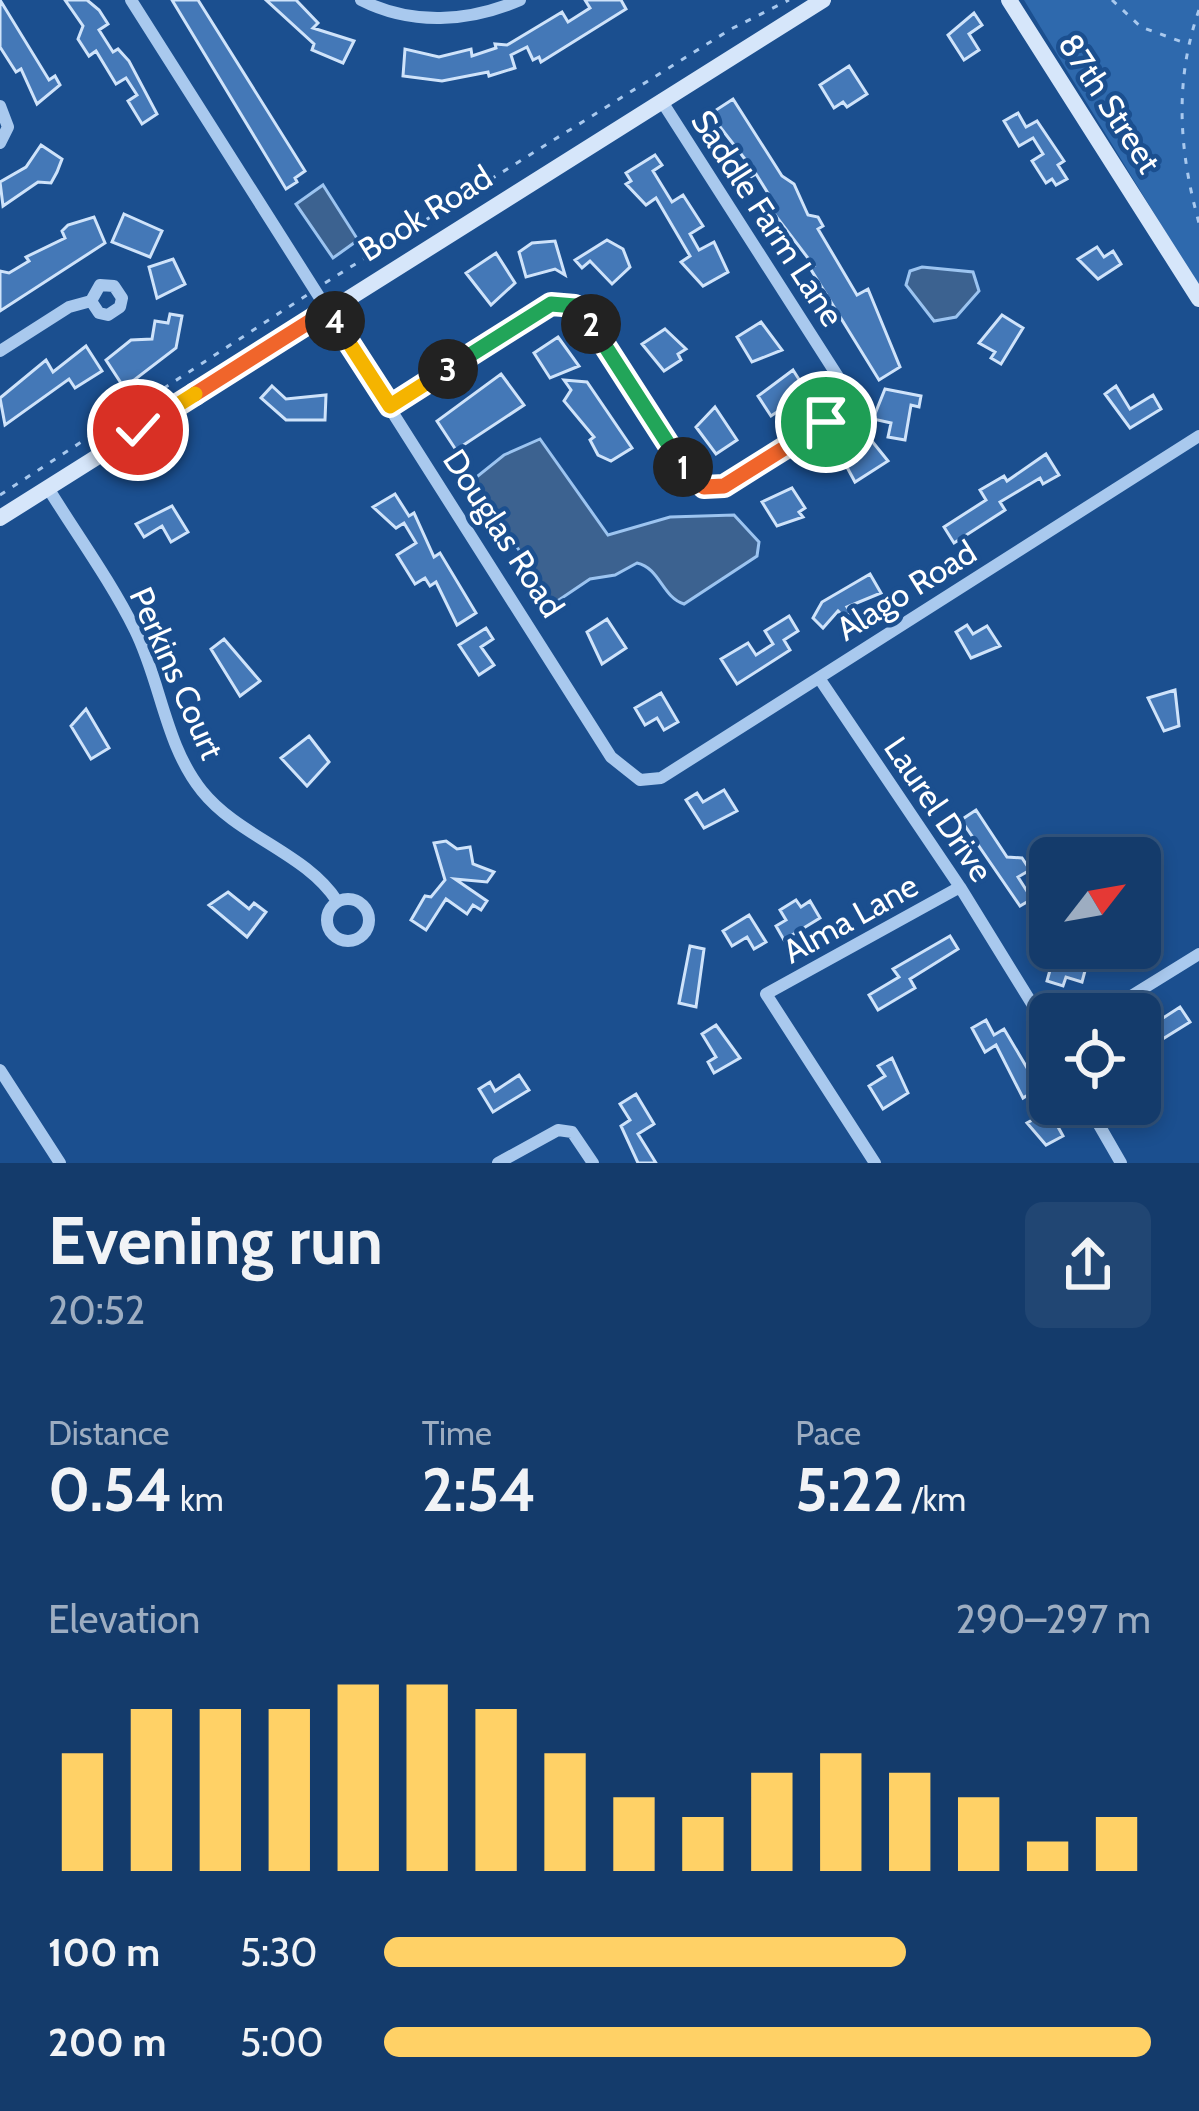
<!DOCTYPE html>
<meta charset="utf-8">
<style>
:root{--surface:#143b6b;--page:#214673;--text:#f1f3f6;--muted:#9dadc1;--line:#33557e;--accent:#ffd166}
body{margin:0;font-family:Cabin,sans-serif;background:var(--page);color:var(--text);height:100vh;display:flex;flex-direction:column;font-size:45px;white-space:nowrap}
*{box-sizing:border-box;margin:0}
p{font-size:39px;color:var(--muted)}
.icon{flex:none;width:66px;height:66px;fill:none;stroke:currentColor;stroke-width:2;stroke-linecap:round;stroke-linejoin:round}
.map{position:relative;height:1163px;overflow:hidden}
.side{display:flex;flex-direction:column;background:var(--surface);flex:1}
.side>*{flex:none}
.needle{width:78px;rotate:59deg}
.buttons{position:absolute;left:1029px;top:837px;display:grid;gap:24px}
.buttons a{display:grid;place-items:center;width:132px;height:132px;border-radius:18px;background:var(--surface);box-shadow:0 6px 18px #0003,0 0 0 3px var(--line);font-size:60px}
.pin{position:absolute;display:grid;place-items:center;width:102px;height:102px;color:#fff;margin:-51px;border:6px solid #fff;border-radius:50%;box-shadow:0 3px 12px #0007}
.km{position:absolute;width:60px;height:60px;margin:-30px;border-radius:50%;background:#222;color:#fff;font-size:33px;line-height:60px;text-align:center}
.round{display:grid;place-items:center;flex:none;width:126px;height:126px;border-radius:18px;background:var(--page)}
.overview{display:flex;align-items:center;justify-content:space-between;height:204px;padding:0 48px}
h1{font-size:66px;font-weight:800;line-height:90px}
.metrics{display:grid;grid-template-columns:repeat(3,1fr);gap:18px;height:204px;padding:12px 48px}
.metrics div{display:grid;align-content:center}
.metrics b{font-size:60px;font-weight:800}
.metrics small{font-size:33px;font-weight:400}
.metrics p{font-size:33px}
.chart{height:336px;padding:24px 48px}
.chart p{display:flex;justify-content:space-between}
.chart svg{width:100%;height:216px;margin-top:12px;stroke:var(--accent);stroke-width:6}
ul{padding:0 48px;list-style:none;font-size:39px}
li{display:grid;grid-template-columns:192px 144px 1fr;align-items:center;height:90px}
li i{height:30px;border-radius:15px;background:var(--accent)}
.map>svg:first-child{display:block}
.green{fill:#2e69ad}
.water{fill:#3c6290;stroke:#9cc4f0;stroke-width:3}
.building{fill:#4478b7;stroke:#cfe3fa;stroke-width:3}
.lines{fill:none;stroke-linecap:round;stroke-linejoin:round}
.path{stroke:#a9c9ee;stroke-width:3;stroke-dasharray:6 9;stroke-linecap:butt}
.street{stroke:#a9c9ee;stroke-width:12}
.secondary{stroke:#d6e6fa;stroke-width:16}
.split-1-casing{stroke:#fff;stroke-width:24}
.split-2-casing{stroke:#fff;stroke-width:24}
.split-3-casing{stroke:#fff;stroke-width:24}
.split-4-casing{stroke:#fff;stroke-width:24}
.split-5-casing{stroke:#fff;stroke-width:24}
.split-6-casing{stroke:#fff;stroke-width:24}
.split-1{stroke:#f0652b;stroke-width:15}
.split-2{stroke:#22a559;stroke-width:15}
.split-3{stroke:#22a559;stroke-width:15}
.split-4{stroke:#f5b400;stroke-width:15}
.split-5{stroke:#f0652b;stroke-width:15}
.split-6{stroke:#f5b400;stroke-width:15}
.labels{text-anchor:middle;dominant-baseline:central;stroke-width:9;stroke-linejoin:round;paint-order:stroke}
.street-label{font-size:33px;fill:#fff;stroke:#1b4f8f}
</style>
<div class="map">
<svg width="1199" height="1163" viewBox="0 0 1199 1163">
<rect width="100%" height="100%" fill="#1b4f8f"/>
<path class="green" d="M1024 0H1199V287Z"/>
<path class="water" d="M323 185 358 240 333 258 296 204Z
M922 267 973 272 979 291 956 317 934 321 906 285 910 271Z
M540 439 608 535 670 517 734 515 759 542 757 556 684 604C662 597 660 568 637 563L615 575 590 579 553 604 474 479 504 455Z"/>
<path class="building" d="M0 0 49 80 55 76 60 85 37 104 21 69 16 72 0 47Z
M65 0H87L99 10 108 24 99 30 113 52 118 49 129 61 157 114 142 124 128 101 137 95 126 78 116 84 96 51 89 56 78 39 83 26Z
M172 0H198L305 171 295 178 297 182 286 189Z
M266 0H296L318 23 313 28 354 41 343 63 312 50 314 44Z
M585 0H621L626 9 541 62 539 57 533 60 527 47 511 55 515 68 489 76 488 72 442 81 403 76 405 49 439 57 471 49 472 56 496 48 495 44 507 45 562 12 568 22 590 8Z
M974 13 982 25 969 34 979 50 964 60 948 35Z
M849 66 867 94 847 107 843 102 834 108 820 85Z
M733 99 782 176 794 184 808 215 818 217 823 226 818 229 857 295 868 289 900 367 879 380 810 268 814 266 769 207 774 203 756 174 749 178 743 167 748 163 710 114Z
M1018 113 1026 127 1037 121 1064 161 1058 165 1067 179 1056 185 1052 179 1046 183 1032 161 1043 154 1033 138 1019 146 1004 121Z
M41 145 62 159 57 172 51 183 38 182 3 206 0 182 26 167Z
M655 155 662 165 653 171 672 202 683 195 703 226 690 234 699 250 714 242 728 272 703 286 681 262 690 256 656 198 646 205 626 184 631 181 626 173Z
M124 214 162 231 150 257 112 242Z
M94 217 105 243 0 311V271L9 273 29 261 26 257 65 238 62 231 68 225Z
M607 240 623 249 630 267 612 284 590 261 582 268 575 260Z
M555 241 565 275 555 269 526 277 519 252 532 243Z
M1097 247 1104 257 1113 251 1121 264 1098 279 1078 259Z
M496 253 515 283 491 305 466 273Z
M173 259 185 284 157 298 149 267Z
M170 314 182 316 176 348 129 384 121 383 106 360 131 340 152 339 155 321 168 323Z
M1002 315 1023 328 1001 364 991 358 995 352 979 343Z
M761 322 782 350 752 362 737 337Z
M665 329 686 349 678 354 681 360 664 371 642 344Z
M558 337 579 366 550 378 534 353Z
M86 346 102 371 75 388 69 379 5 425 0 398 46 360 53 372Z
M793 370 807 392 771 416 758 396Z
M501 374 524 405 456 450 437 421Z
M564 380 587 382 632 448 611 461 598 455 590 440 594 437 564 401 571 390Z
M272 386 286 399 326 395 325 420H286L261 398Z
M1116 386 1130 409 1153 395 1161 409 1130 428 1105 394Z
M885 389 921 396 919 407 911 405 905 440 888 437 891 423 873 419Z
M715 407 737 440 716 454 696 427Z
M867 435 888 461 855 482 842 458Z
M1046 454 1059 475 1043 484 1040 478 1000 502 1005 510 954 543 944 527 986 500 980 490 1004 476 1007 481Z
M792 488 805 508 799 512 803 517 777 526 762 502Z
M395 494 409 516 414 513 434 557 440 553 476 613 457 625 436 582 430 586 425 578 415 584 397 555 416 543 404 523 396 528 373 507Z
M172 506 188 532 171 542 162 526 144 537 136 524Z
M870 574 881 593 847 607 851 613 844 617 838 611 823 628 813 618 822 602Z
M789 616 798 631 784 640 790 650 737 684 721 659 748 643 756 655 773 644 765 631Z
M607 619 626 648 602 664 587 632Z
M967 625 973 634 987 626 1000 646 971 658 956 632Z
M486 628 493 639 481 647 494 665 479 675 459 645Z
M224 639 260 681 240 696 211 649Z
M1175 690 1179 726 1164 731 1148 698Z
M661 693 678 722 664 730 657 718 645 725 635 708Z
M86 709 109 748 91 759 71 726Z
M309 736 329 762 307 786 281 758Z
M724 790 737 811 704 828 686 800 697 793 703 802Z
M976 810 1007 857 1022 858 1030 870 1018 877 1032 899 1020 906 961 820Z
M446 841 457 849 470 847 473 864 494 872 487 882 455 879 487 901 481 910 473 905 467 914 446 899 426 930 411 920 425 896 431 897 445 880 434 843Z
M228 892 249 909 254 903 266 912 247 937 209 905Z
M796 900 801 907 810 901 820 918 784 940 776 926 786 920 780 910Z
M749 915 766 942 754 949 747 937 732 946 723 931Z
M950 936 958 949 910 979 915 988 878 1010 869 995 899 977 893 969Z
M690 946 704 949 696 1007 679 1003Z
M1055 952 1086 967 1082 982 1066 977 1063 986 1047 981Z
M1180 1007 1190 1022 1140 1053V1033Z
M986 1020 994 1035 1004 1029 1039 1088 1023 1098 996 1045 985 1052 972 1028Z
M716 1025 740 1058 714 1073 708 1062 716 1057 702 1034Z
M892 1058 908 1093 883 1109 869 1086 885 1076 878 1066Z
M519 1075 529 1090 493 1112 479 1089 490 1082 495 1091Z
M636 1094 654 1124 638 1134 656 1163H638L621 1126 630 1120 620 1104Z
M1046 1105 1063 1136 1046 1145 1027 1123 1034 1119 1030 1113Z"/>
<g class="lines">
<path class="path" d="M1112 0 1141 27 1185 43
M1199 10C1174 81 1179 151 1199 223
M325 283 731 29 789 0
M0 495 307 295"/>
<path class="street" d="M131 0 611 757 640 780 661 778 1199 436
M361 0C412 26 469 22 520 0
M0 106 8 127 0 143
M0 351 69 307 91 301 100 285 114 286 122 298 120 307 108 315 99 313 91 301
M390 406 545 308 563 303 586 315 688 475 704 487 728 484 836 414 843 399 842 383 661 100
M48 488C77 535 110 580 135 630 161 682 165 745 202 791 239 837 306 853 337 901
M819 678 960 887 1050 1033
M327 920a21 21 0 1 1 42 0a21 21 0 1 1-42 0Z
M1102 1014 1199 954
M0 1070 60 1163
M1087 1104 1121 1163
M498 1163 558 1130 572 1132 593 1163
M875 1163 766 994 960 887"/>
<path class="secondary" d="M1009 0 1199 299
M0 518 823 0"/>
</g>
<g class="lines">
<defs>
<path id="split-1" d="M683 467 704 487 724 486 826 422"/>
<path id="split-2" d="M591 324 683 467"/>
<path id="split-3" d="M448 369 551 304 575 306 591 324"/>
<path id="split-4" d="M335 321 390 406 448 369"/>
<path id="split-5" d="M195 394 328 310 335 321"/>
<path id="split-6" d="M138 430 195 394"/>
</defs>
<use href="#split-1" class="split-1-casing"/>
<use href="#split-2" class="split-2-casing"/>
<use href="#split-3" class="split-3-casing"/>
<use href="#split-4" class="split-4-casing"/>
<use href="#split-5" class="split-5-casing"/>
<use href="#split-6" class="split-6-casing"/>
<use href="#split-1" class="split-1"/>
<use href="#split-2" class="split-2"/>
<use href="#split-3" class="split-3"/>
<use href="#split-4" class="split-4"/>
<use href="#split-5" class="split-5"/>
<use href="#split-6" class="split-6"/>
</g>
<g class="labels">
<g class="street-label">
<text transform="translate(1110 103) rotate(57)">87th Street</text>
<text transform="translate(425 213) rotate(-32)">Book Road</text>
<text transform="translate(768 218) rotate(57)">Saddle Farm Lane</text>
<text transform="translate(504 533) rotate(57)">Douglas Road</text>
<text transform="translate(906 590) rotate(-32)">Alago Road</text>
<text transform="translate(177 673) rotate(66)">Perkins Court</text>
<text transform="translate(939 809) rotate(56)">Laurel Drive</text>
<text transform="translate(850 918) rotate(-29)">Alma Lane</text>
</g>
</g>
</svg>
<div class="buttons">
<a><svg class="needle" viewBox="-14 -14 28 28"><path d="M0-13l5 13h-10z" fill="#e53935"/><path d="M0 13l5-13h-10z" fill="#9dadc1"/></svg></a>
<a><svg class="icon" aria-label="locate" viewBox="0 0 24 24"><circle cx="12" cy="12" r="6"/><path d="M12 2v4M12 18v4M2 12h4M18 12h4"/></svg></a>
</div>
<div class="pin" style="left:826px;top:422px;background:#1e9e55"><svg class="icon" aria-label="arrive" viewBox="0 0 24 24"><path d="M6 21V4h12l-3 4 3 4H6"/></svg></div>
<div class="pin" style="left:138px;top:430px;background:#d93025"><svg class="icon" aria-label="check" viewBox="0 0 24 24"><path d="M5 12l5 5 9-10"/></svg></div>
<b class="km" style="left:683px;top:467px">1</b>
<b class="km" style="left:591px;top:324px">2</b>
<b class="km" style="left:448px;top:369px">3</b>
<b class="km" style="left:335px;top:321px">4</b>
</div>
<section class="side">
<div class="overview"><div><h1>Evening run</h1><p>20:52</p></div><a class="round"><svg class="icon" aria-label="share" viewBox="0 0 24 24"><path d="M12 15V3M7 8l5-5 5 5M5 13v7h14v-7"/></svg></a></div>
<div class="metrics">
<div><p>Distance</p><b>0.54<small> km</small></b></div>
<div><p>Time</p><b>2:54</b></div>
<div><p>Pace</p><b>5:22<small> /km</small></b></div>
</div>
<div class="chart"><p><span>Elevation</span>290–297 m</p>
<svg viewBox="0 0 160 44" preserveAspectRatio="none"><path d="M5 44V20M15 44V11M25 44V11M35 44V11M45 44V6M55 44V6M65 44V11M75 44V20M85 44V29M95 44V33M105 44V24M115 44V20M125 44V24M135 44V29M145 44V38M155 44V33"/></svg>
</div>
<ul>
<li><b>100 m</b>5:30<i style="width:68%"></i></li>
<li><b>200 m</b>5:00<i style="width:100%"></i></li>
</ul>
</section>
